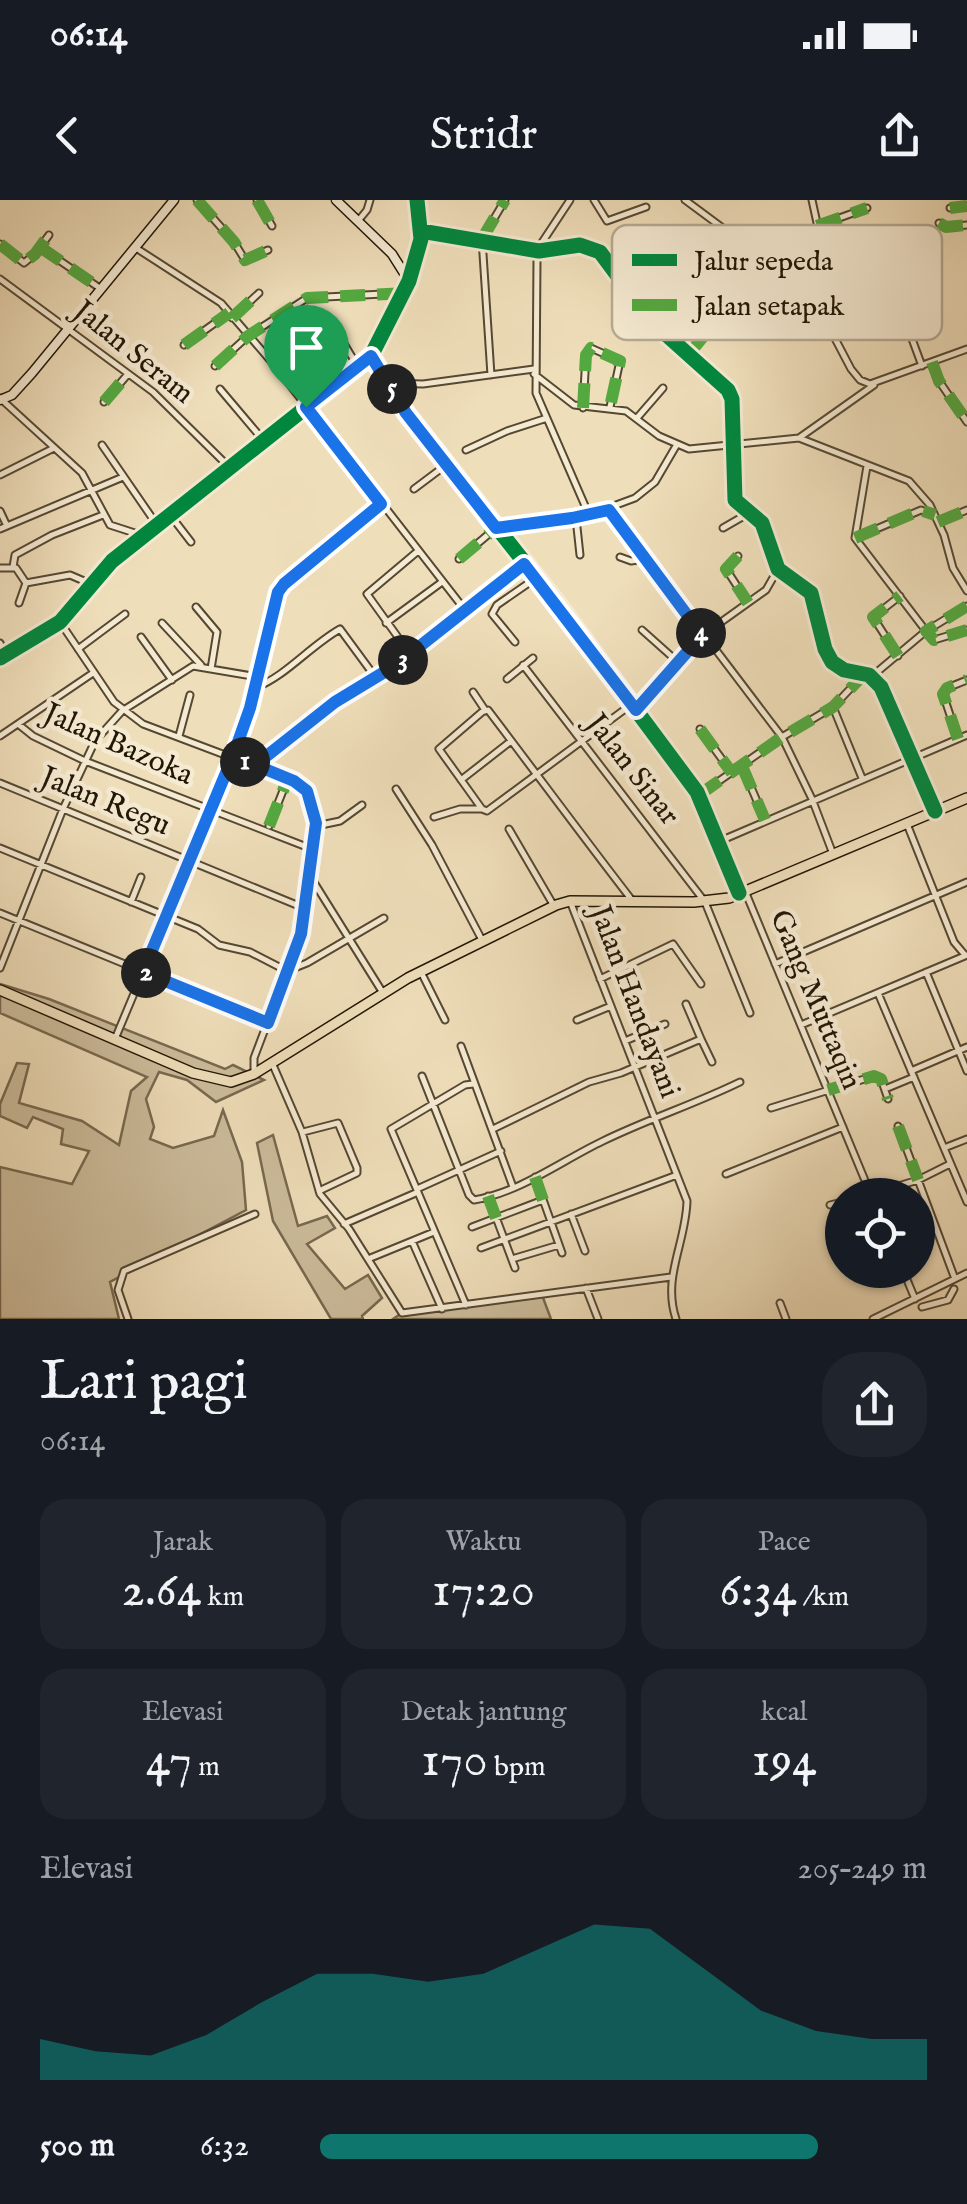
<!DOCTYPE html>
<html lang="id">
<meta charset="utf-8">
<style>
:root{--surface:#171b24;--page:#20242c;--text:#f1f3f6;--muted:#9ea1a6;--accent:#0f766e}
body{margin:0;font-family:"IM FELL English",serif;background:var(--page);color:var(--text);height:100vh;display:flex;flex-direction:column;font-size:38px;white-space:nowrap}
*{box-sizing:border-box;margin:0}
p{font-size:32px;color:var(--muted)}
.icon{flex:none;width:55px;height:55px;fill:none;stroke:currentColor;stroke-width:2;stroke-linecap:round;stroke-linejoin:round}
.map{position:relative;height:1119px;overflow:hidden}
.side{display:flex;flex-direction:column;background:var(--surface);flex:1}
.side>*{flex:none}
.buttons{position:absolute;left:825px;top:978px;display:grid;gap:20px}
.buttons a{display:grid;place-items:center;width:110px;height:110px;border-radius:50%;background:var(--surface);box-shadow:0 2px 8px #0004;font-size:50px}
.pin{position:absolute;display:grid;place-items:center;width:85px;height:85px;color:#fff;margin:-102px -42px;border-radius:50% 50% 50% 0;rotate:-45deg;box-shadow:0 0 10px #0007}
.pin .icon{rotate:45deg}
.km{position:absolute;width:50px;height:50px;margin:-25px;border-radius:50%;background:#222;color:#fff;font-size:28px;line-height:50px;text-align:center}
.round{display:grid;place-items:center;flex:none;width:105px;height:105px;border-radius:40px;background:var(--page)}
.head{display:flex;align-items:center;justify-content:space-between;height:170px;padding:0 40px}
h1{font-size:55px;font-weight:600;line-height:75px}
.metrics{display:grid;grid-template-columns:repeat(3,1fr);gap:15px;height:170px;padding:10px 40px}
.metrics div{display:grid;align-content:center;border-radius:25px;background:var(--page);text-align:center}
.metrics b{font-size:50px;font-weight:600}
.metrics small{font-size:28px;font-weight:400}
.metrics p{font-size:28px}
.chart{height:280px;padding:20px 40px}
.chart p{display:flex;justify-content:space-between}
.chart svg{width:100%;height:180px;margin-top:10px;fill:var(--accent);opacity:.7}
ul{padding:0 40px;list-style:none;font-size:32px}
li{display:grid;grid-template-columns:160px 120px 1fr;align-items:center;height:75px}
li i{height:25px;border-radius:12px;background:var(--accent)}
.status{display:flex;justify-content:space-between;align-items:center;height:70px;padding:0 50px;background:var(--surface);direction:ltr}
.status svg{height:28px;fill:currentColor}
header{display:flex;justify-content:space-between;align-items:center;height:130px;padding:0 40px;background:var(--surface);font-size:45px;font-weight:600}
.map>svg:first-child{display:block}
.green{fill:#ccbc9b;stroke:#776950;stroke-width:2.5}
.lines{fill:none;stroke-linecap:round;stroke-linejoin:round}
.street-casing{stroke:#554832;stroke-width:9}
.secondary-casing{stroke:#221605;stroke-width:11}
.highway-casing{stroke:#221605;stroke-width:12}
.street{stroke:#f5ead2;stroke-width:5}
.secondary{stroke:#f5ead2;stroke-width:8}
.highway{stroke:#efdeba;stroke-width:9}
.quiet{stroke:#53a940;stroke-width:12;stroke-dasharray:25 12;stroke-linecap:butt}
.cycleway-casing{stroke:#f5ead2;stroke-width:21}
.cycleway{stroke:#00873e;stroke-width:15}
.route-casing{stroke:#fff;stroke-width:20}
.route{stroke:#1a73e8;stroke-width:12}
.labels{text-anchor:middle;dominant-baseline:central;stroke-width:9;stroke-linejoin:round;paint-order:stroke}
.street-label{font-size:30px;fill:#221605;stroke:#f5ead2}
.key{fill:#f5ead2;stroke:#b6aa94;stroke-width:2.5}
.key-label{font-size:28px;fill:#221605}
</style>
<div class="status"><b>06:14</b><svg viewBox="0 0 49 12"><path d="M0 12V9h3v3zM5 12V6h3v6zM10 12V3h3v9zM15 12V0h3v12zM26 1h20v11H26zM47 4h2v5h-2z"/></svg></div>
<header><svg class="icon" aria-label="back" viewBox="0 0 24 24"><path d="M15 5l-7 7 7 7"/></svg>Stridr<svg class="icon" aria-label="share" viewBox="0 0 24 24"><path d="M12 15V3M7 8l5-5 5 5M5 13v7h14v-7"/></svg></header>
<div class="map">
<svg width="967" height="1119" viewBox="0 0 967 1119">
<rect width="100%" height="100%" fill="#efdeba"/>
<filter id="stains"><feTurbulence type="fractalNoise" baseFrequency=".002" numOctaves="4"/><feColorMatrix values="0 0 0 0 .2 0 0 0 0 .09 0 0 0 0 .02 0 0 0 .5 -.17"/></filter>
<radialGradient id="worn" r=".72"><stop offset=".6" stop-color="#630" stop-opacity="0"/><stop offset="1" stop-color="#630" stop-opacity=".3"/></radialGradient>
<path class="green" d="M0 784 49 799 225 869 233 865 264 880 216 902 187 880 159 872 146 899 154 927 150 939 173 948 214 936 223 910 242 962 246 1010 110 1082 119 1119H0V967L72 984 89 951 61 944 63 929 33 917 27 928 0 916V904L17 863 29 864 19 903 82 921 119 945 131 891 147 877 0 813Z
M273 935 298 1026 327 1016 335 1028 307 1044 345 1089 368 1075 382 1098 362 1116 363 1119H331L273 1021 257 943Z
M542 1095 551 1119H393L402 1113Z"/>
<g class="lines">
<defs>
<path id="street" d="M197 0 234 42 245 60 268 50
M257 0 272 26
M570 0 541 44 537 58 536 193 589 315
M594 0 607 21 646 7
M685 0 735 37 782 63 817 106
M812 0 817 23 819 108 851 169 860 180 870 184 967 149
M950 8 967 6
M358 21 367 10 370 0
M939 23 946 27 967 25
M817 26 867 8
M421 31 539 51 580 45 600 52 652 122 728 190 732 199 735 300 762 323 778 369 811 393 825 449 832 462 844 470 869 475 881 487 935 611
M0 44 24 63 35 54 49 35
M40 47 101 89
M136 48 221 103 276 167 465 410
M818 62 844 51 855 77
M0 79 153 192 229 267
M632 97 658 60
M898 101 922 166
M821 114 893 85
M232 118 259 93
M652 122 683 68
M340 137 358 167
M184 145 229 113
M689 154 715 122
M371 156 406 213 555 401 697 592 739 693
M932 162 939 181 967 222
M215 166 248 136 307 98 402 93
M534 174 574 205 626 211 659 236 689 249 799 238 909 281 930 305 944 335 953 368 967 391
M491 175 482 39 505 0
M389 183 423 184 534 169
M220 189 264 241
M0 198 82 273 110 325 144 336
M104 202 128 174
M583 208 586 155 591 148 620 161 610 207
M637 218 663 188
M799 238 874 185
M102 245 157 325
M466 250 507 231 544 219
M867 266 855 338 926 431 871 477
M0 275 54 248
M414 289 446 265
M609 309 782 537 812 599 833 654
M0 311 7 326
M171 316 191 342
M576 318 580 355
M938 322 967 310
M723 328 749 313
M0 329 123 277
M855 338 921 310 934 315
M738 356 726 369 748 403
M620 357 631 361 645 359
M459 359 496 328 589 315 635 298 655 282 676 246
M13 367 15 355 52 335 103 315
M0 368H16L26 383
M26 383 70 375 91 384
M19 403 26 383
M967 406 926 431 934 440 967 430
M196 407 217 432 211 469
M60 422 114 502 143 524 294 581 307 591 316 623 301 734 254 858V874
M162 423 201 465
M386 423 442 382
M642 430 679 463
M141 437 172 480
M515 442 492 414 497 405 536 378
M0 443 5 455
M78 449 125 414
M410 454 367 394 418 351
M898 456 873 417 900 396
M523 465 705 702 750 813
M507 479 533 458
M255 488C286 476 310 446 340 429L376 478
M473 492 485 510
M833 507 862 578
M637 509 703 435 766 390 778 369
M18 524 33 536 85 561 312 649
M700 529 732 573
M0 536 93 473
M179 536 190 495
M958 539 943 494 947 488 967 480
M255 565 335 502 396 465 524 363
M742 566 765 620
M461 580 511 541
M0 583 304 708
M396 589 432 645 482 740
M699 595 782 537 833 507 865 473
M434 617 460 609H482
M907 624 954 742 965 755
M269 626 288 578
M316 626 340 621 362 605
M509 629 554 706
M720 641 967 535
M0 648 198 729 219 745 250 752 287 771 307 763 384 718
M310 676 383 793
M745 691 871 995
M631 699C583 637 536 573 488 510L482 512 439 549 482 609 487 611 632 504
M570 701 687 1001C686 1043 662 1077 676 1119
M131 702 141 677
M0 713 269 823
M775 764 967 682
M0 768 63 609 95 541 122 511 193 466 258 477
M926 772 967 871
M422 774 445 820
M600 779 673 744 701 784
M878 793 967 1002
M577 820 611 806
M801 825 967 755
M115 839 233 557 255 488 279 392 334 341 381 304
M701 839 712 862
M625 841 665 824
M461 846 513 987
M273 865 302 932 320 994 349 1029 402 1113 671 1077
M911 871 967 847
M422 876 469 995 474 1000C521 992 561 961 603 941 648 919 695 904 740 882
M885 889 914 877
M771 908 874 876 881 879 888 899
M898 926 955 1079
M493 929 589 882 621 873 701 839 686 804
M303 932 338 923 357 968V973L319 991
M944 948 967 939
M726 974 843 927
M535 977 562 1053
M417 989 501 951
M872 994 918 980 950 964
M488 996 515 1068
M830 1005 842 1002
M571 1014 585 1051
M344 1024 418 992
M472 1027 543 1000
M412 1041 442 1109
M481 1048 677 975
M368 1059 434 1032
M512 1059 559 1045
M903 1070 915 1099
M586 1088 598 1119
M780 1103 786 1119
M466 1105 391 929 465 885 473 884
M922 1107 948 1100 954 1089
M128 1119 118 1090 124 1071 255 1014
M873 1119 967 1073"/>
<path id="secondary" d="M336 0 392 54 409 81
M0 200 12 195 32 173 174 0
M0 458 60 422 112 361 371 156 409 81 421 39 417 0"/>
<path id="highway" d="M0 790 193 873 231 882 254 874 408 778 556 705 570 701 694 702 729 698 967 598"/>
</defs>
<use href="#street" class="street-casing"/>
<use href="#secondary" class="secondary-casing"/>
<use href="#highway" class="highway-casing"/>
<use href="#street" class="street"/>
<use href="#secondary" class="secondary"/>
<use href="#highway" class="highway"/>
<path class="quiet" d="M197 0 234 42 245 60 268 50
M257 0 272 26
M950 8 967 6
M939 23 946 27 967 25
M817 26 867 8
M482 39 505 0
M0 44 24 63 35 54 49 35
M40 47 101 89
M818 62 844 51 855 77
M232 118 259 93
M652 122 683 68
M184 145 229 113
M689 154 715 122
M932 162 939 181 967 222
M215 166 248 136 307 98 405 93
M104 202 128 174
M583 208 586 155 591 148 620 161 610 207
M938 322 967 310
M855 338 921 310 935 315
M738 356 726 369 748 403
M459 359 496 328
M967 406 926 431 934 440 967 430
M898 456 873 417 900 396
M700 529 732 573
M958 539 943 494 947 488 967 480
M742 566 765 620
M699 595 782 537 833 507 865 473
M269 626 288 578
M828 890 874 876 881 879 888 899
M898 926 918 980
M535 977 543 1000
M488 996 496 1018"/>
<defs>
<path id="cycleway" d="M421 31 539 51 580 45 600 52 652 122 728 190 732 199 735 300 762 323 778 369 811 393 825 449 832 462 844 470 869 475 881 487 935 611
M371 156 406 213 555 401 697 592 739 693
M0 458 60 422 112 361 371 156 409 81 421 39 417 0"/>
</defs>
<use href="#cycleway" class="cycleway-casing"/>
<use href="#cycleway" class="cycleway"/>
</g>
<g class="lines">
<defs>
<path id="route" d="M306 207 381 304 284 384 278 392 250 508 233 556 294 581 307 591 316 623 301 734 268 823 143 772 233 556 254 566 335 502 396 465 524 364 636 510 702 435 609 310 572 318 496 328 406 213 371 156 306 207"/>
</defs>
<use href="#route" class="route-casing"/>
<use href="#route" class="route"/>
</g>
<g class="labels">
<g class="street-label">
<text transform="translate(133 153) rotate(39)">Jalan Seram</text>
<text transform="translate(118 545) rotate(24)">Jalan Bazoka</text>
<text transform="translate(632 570) rotate(52)">Jalan Sinar</text>
<text transform="translate(105 602) rotate(22)">Jalan Regu</text>
<text transform="translate(815 800) rotate(67)">Gang Muttaqin</text>
<text transform="translate(634 802) rotate(69)">Jalan Handayani</text>
</g>
</g>
<rect x="612" y="25" width="330" height="115" rx="15" class="key"/>
<rect x="632" y="54" width="45" height="12" fill="#00873e"/>
<rect x="632" y="99" width="45" height="12" fill="#53a940"/>
<g class="key-label">
<text x="694" y="70">Jalur sepeda</text>
<text x="694" y="115">Jalan setapak</text>
</g>
<rect width="100%" height="100%" filter="url(#stains)"/>
<rect width="100%" height="100%" fill="url(#worn)"/>
</svg>
<div class="buttons">
<a><svg class="icon" aria-label="locate" viewBox="0 0 24 24"><circle cx="12" cy="12" r="6"/><path d="M12 2v4M12 18v4M2 12h4M18 12h4"/></svg></a>
</div>
<div class="pin" style="left:306px;top:207px;background:#1e9e55"><svg class="icon" aria-label="arrive" viewBox="0 0 24 24"><path d="M6 21V4h12l-3 4 3 4H6"/></svg></div>
<b class="km" style="left:245px;top:562px">1</b>
<b class="km" style="left:146px;top:773px">2</b>
<b class="km" style="left:403px;top:460px">3</b>
<b class="km" style="left:701px;top:433px">4</b>
<b class="km" style="left:392px;top:189px">5</b>
</div>
<section class="side">
<div class="head"><div><h1>Lari pagi</h1><p>06:14</p></div><a class="round"><svg class="icon" aria-label="share" viewBox="0 0 24 24"><path d="M12 15V3M7 8l5-5 5 5M5 13v7h14v-7"/></svg></a></div>
<div class="metrics">
<div><p>Jarak</p><b>2.64<small> km</small></b></div>
<div><p>Waktu</p><b>17:20</b></div>
<div><p>Pace</p><b>6:34<small> /km</small></b></div>
</div>
<div class="metrics">
<div><p>Elevasi</p><b>47<small> m</small></b></div>
<div><p>Detak jantung</p><b>170<small> bpm</small></b></div>
<div><p>kcal</p><b>194</b></div>
</div>
<div class="chart"><p><span>Elevasi</span>205–249 m</p>
<svg viewBox="0 0 160 44" preserveAspectRatio="none"><path d="M0 44V34L10 37L20 38L30 33L40 25L50 18L60 18L70 20L80 18L90 12L100 6L110 7L120 17L130 27L140 32L150 34L160 34V44z"/></svg>
</div>
<ul>
<li><b>500 m</b>6:32<i style="width:82%"></i></li>
</ul>
</section>
